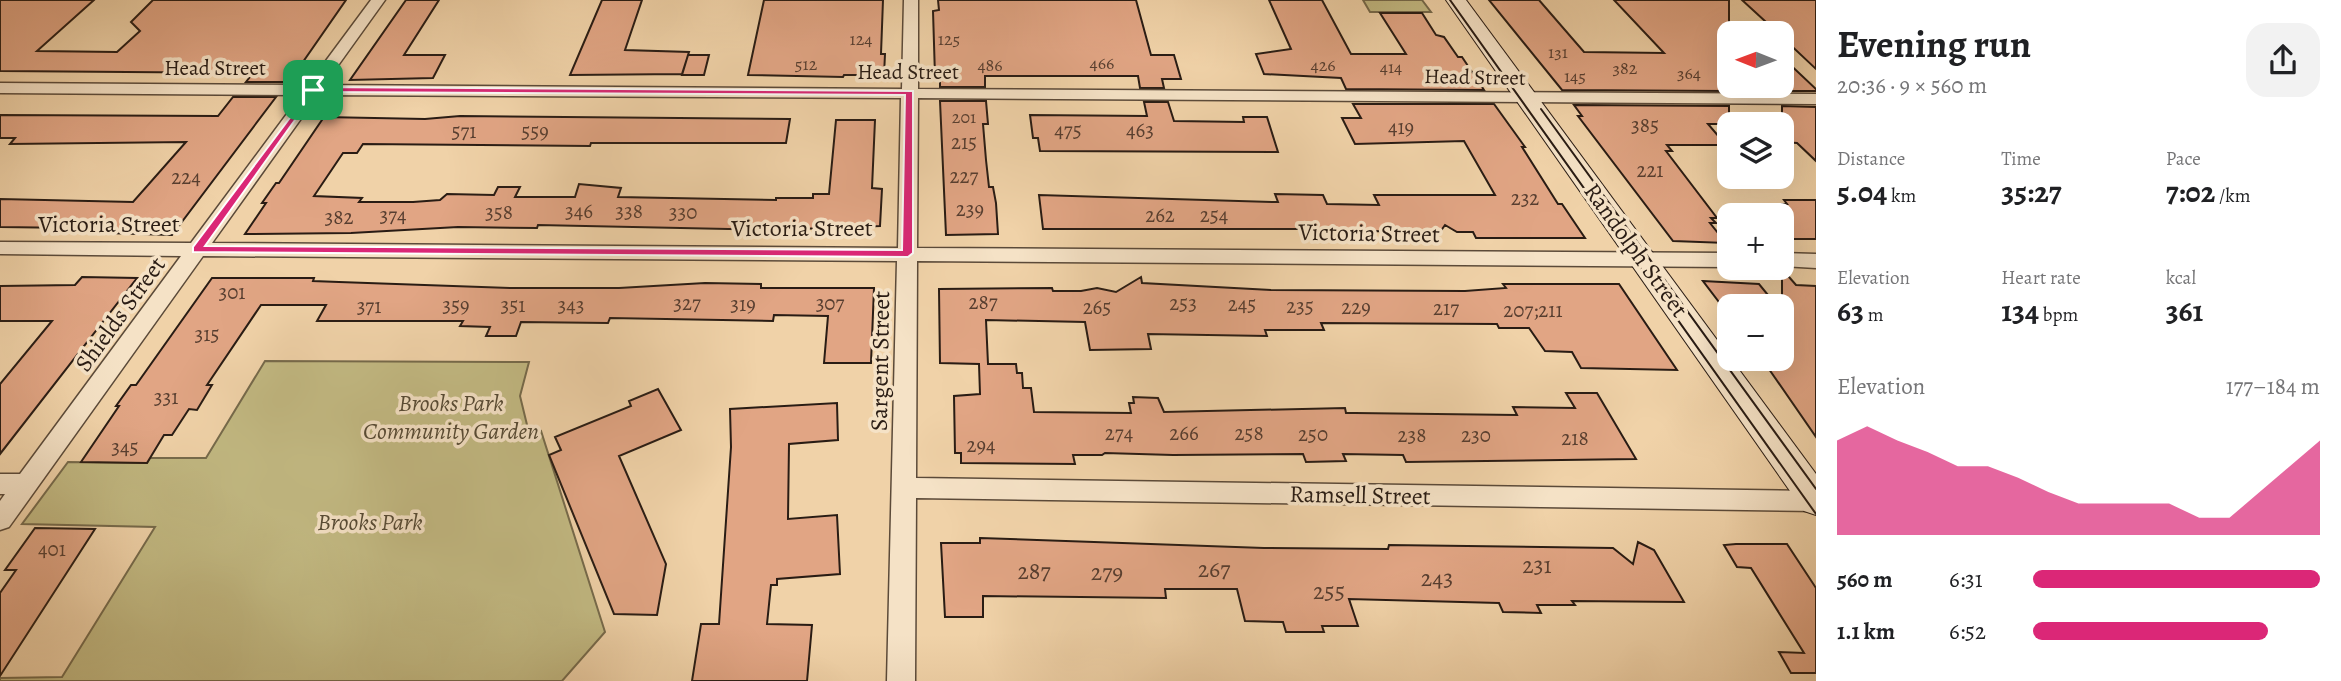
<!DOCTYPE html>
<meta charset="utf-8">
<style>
:root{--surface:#fff;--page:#f2f2f2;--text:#202124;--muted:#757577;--accent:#db2777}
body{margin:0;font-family:Alegreya,serif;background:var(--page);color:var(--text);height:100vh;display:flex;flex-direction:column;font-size:26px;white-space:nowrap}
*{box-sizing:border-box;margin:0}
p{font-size:23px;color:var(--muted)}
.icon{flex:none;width:38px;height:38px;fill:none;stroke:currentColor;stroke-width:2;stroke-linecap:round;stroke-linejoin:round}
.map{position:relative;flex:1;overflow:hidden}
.details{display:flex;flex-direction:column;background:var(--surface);width:525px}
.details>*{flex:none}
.needle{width:46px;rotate:271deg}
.buttons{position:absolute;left:1717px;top:21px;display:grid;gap:14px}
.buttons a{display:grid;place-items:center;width:77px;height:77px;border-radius:14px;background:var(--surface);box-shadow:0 7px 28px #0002;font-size:35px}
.pin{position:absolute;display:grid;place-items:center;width:60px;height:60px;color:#fff;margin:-30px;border-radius:14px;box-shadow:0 4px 10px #0006}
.round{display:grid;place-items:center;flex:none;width:74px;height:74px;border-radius:21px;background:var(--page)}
.summary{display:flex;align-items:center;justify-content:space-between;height:119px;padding:0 21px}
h1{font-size:38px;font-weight:700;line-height:52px}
.metrics{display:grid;grid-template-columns:repeat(3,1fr);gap:10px;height:119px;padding:7px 21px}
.metrics div{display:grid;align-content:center}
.metrics b{font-size:30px;font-weight:700}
.metrics small{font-size:19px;font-weight:400}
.metrics p{font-size:19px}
.chart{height:196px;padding:14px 21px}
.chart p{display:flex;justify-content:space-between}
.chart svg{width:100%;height:126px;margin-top:7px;fill:var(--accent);opacity:.7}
ul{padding:0 21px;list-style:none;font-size:23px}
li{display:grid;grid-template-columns:112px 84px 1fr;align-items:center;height:52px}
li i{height:18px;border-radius:9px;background:var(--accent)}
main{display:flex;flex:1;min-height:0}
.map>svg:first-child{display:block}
.green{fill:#c2b982;stroke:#766a4b;stroke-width:2}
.building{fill:#e1a584;stroke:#291c14;stroke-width:2}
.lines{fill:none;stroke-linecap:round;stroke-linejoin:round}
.street-casing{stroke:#5b4a39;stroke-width:3}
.secondary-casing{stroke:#291c14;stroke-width:2}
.street{fill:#f5e2c6;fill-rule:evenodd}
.secondary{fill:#f5e2c6;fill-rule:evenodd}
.tram{stroke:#291c14;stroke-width:2}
.route{fill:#db2777;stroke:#fff;stroke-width:2;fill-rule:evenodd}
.labels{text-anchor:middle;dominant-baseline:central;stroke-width:7;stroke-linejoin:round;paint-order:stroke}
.far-number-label{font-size:18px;fill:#573e30}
.far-street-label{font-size:21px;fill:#291c14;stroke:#f5e2c6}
.number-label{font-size:21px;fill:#573e30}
.street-label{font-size:24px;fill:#291c14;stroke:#f5e2c6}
.park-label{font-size:24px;font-style:italic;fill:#574b35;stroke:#f5e2c6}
.near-number-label{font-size:24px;fill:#573e30}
</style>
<main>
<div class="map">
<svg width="1816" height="681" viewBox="0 0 1816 681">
<rect width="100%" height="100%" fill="#f0d2a8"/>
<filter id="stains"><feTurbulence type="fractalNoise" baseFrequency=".00286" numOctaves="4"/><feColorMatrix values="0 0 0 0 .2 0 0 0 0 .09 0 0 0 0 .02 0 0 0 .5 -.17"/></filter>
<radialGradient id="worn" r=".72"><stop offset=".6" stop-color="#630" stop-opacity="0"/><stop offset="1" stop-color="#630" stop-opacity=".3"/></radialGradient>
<path class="green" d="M1363 0H1422L1431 12H1370Z
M265 361 529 362 520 396 529 433 541 431 605 632 562 681H0V678L62 677 155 527 22 524 68 462 147 463 150 458H206Z"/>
<path class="building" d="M0 0H94L37 51 117 52 140 31 131 22 153 0H346L289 82H246L253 73 0 71Z
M406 0H439L404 55H445L433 78 350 80Z
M602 0H642L625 50 689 52 682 74 570 75Z
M764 0H883L881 54H885L884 75H844L843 77 748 75Z
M938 0H1136L1151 55H1174L1181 79H1162L1164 88H1140L1138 76H985V87H940V76H935L933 11 939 10Z
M1269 0H1322L1351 54H1406L1380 13H1422L1436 35 1444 37 1458 57H1462L1484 90 1346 89 1341 78 1264 74 1256 54 1291 49Z
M1489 0H1539L1584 52 1664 53 1614 0H1729V91L1562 90Z
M1742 0H1816V69L1782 37V33H1778Z
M688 55H709L704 75H682Z
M1782 57 1816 89V91H1782Z
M233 97H276L172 235 75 232 78 229 74 228 0 227V199L133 202 186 142 10 144 15 138H0V115L218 116Z
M940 101H986L988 124H983L986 160 989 187H993L996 203 998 234 946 235Z
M1144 102H1168L1174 121 1244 122 1243 117H1267L1278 152 1040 151 1038 138H1033L1030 115 1147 116Z
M1353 104H1494L1525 147H1522L1558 204H1562L1585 238H1476L1473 232H1457L1445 225 1440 232 1371 231 1372 235 1340 234 1338 229H1043L1039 195 1274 202H1278L1275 194 1323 195 1327 204 1379 205 1374 195H1495L1464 141 1355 144 1342 118H1361Z
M1574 105 1729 106V124H1708L1726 145H1667L1672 151H1666L1717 218H1711L1716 223H1710L1726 243 1673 241 1578 116H1582Z
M1782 106 1816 107V161L1797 143 1782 142Z
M460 116 790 119 786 143H591L590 146 363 144 357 153H343L314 196 362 198 359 202H413L440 200 447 194 494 195 498 187H520L515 197H575L579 184 621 188 618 197 776 200V198H813V194H829L836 120H875L872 188 882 189 880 226 771 230 538 225 537 228 458 227 351 233 245 234 266 203H262L276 183H279L324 117 425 119Z
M1784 200H1816V239H1782V204H1787Z
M1782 269 1796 285 1816 286V437L1762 359H1782Z
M82 277 137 278 0 454V384L52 321H0V286L75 285Z
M1141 277 1142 283 1271 290 1465 291 1506 288 1503 284H1619L1677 370 1581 368 1572 352 1545 351 1529 328H1499L1497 324 1321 323 1324 330H1265L1267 336 1148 334 1151 349 1090 350 1085 322 986 320 988 364H1016L1017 373H1022L1023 388H1031L1034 412 1131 413 1129 403H1134L1133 397 1158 398 1164 412 1345 408 1346 413H1355L1517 415 1513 407 1575 408 1566 393H1597L1636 459 1406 462 1403 455 1343 454 1346 461 1306 462 1303 454 1173 455 1105 453 1102 455H1073L1075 464 961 463V453H955L954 396 980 394 979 364 940 363 939 289 1052 288 1053 291H1081L1097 288 1116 292Z
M212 278H314L313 281 339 282 511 288H619L705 283 761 284V288H874L871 363H824L828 316 774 315 773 321 610 318 608 323 521 322 516 336H486L490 327 460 326 463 321H317L326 305H261L207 385H212L197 410 189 409 172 435H164L147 463 81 462 119 406H116L131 385H136Z
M1703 281 1759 284 1777 306H1722Z
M658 389 681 430 619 456 666 564 657 615 614 614 549 455 561 450 555 437 631 406 629 401Z
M837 403 838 440 789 444 788 519 837 515 840 574 777 579V585H771L767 624 812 625 807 681H692L701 624H719L731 447 730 409Z
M35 528 95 529 0 676V593L16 570H5Z
M980 538 1264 548 1388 549 1389 545 1613 548 1633 564 1638 542 1654 550 1684 602 1572 601 1575 605H1537L1541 613 1503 612 1499 603 1349 599 1358 626H1322L1324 632H1286L1283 622 1245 621 1237 589H1165L1166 598 983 596V617H945L941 543H980Z
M1736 544H1787L1816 588V673H1791L1779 652 1804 653 1751 568 1737 567 1724 545Z"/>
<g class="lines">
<defs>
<path id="street" d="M371 0H385L324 85 902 89 904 0H918V89L1816 94V104L918 98 917 248 1729 253V267L917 261 916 478 1816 491V511L916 498 915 681H887L897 261 203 256 9 527 0 530V501L5 494H0V474H20L181 256 0 254V242L191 243 301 95 0 93V83L308 85ZM318 95 901 98 898 248 212 243Z
M1782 253 1816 254V268L1782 266Z"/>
<path id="secondary" d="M1446 0H1466L1816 474V515L1804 511Z"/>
</defs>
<use href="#street" class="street-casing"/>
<use href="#secondary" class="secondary-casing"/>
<use href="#street" class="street"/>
<use href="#secondary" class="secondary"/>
<path class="tram" d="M1450 0 1816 514
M1541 109 1816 489"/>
</g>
<path class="route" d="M313 87 913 91V253L908 257 193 252V247ZM315 92 905 95 902 250 205 246Z"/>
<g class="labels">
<g class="far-number-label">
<text x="861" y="39">124</text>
<text x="949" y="39">125</text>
<text x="1558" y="52">131</text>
<text x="1102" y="63">466</text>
<text x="806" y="64">512</text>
<text x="990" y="65">486</text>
<text x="1323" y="65">426</text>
<text x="1391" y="67">414</text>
<text x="1625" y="68">382</text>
<text x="1689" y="73">364</text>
<text x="1575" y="76">145</text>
<text x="964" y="117">201</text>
</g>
<g class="far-street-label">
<text x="215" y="68">Head Street</text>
<text x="908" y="72">Head Street</text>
<text transform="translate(1475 77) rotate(1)">Head Street</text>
</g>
<g class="number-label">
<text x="1645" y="125">385</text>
<text x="1401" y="127">419</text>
<text x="1068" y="130">475</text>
<text x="1140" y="130">463</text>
<text x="464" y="131">571</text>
<text x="535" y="131">559</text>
<text x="964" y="142">215</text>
<text x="1650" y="170">221</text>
<text x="964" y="176">227</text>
<text x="186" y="177">224</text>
<text x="1525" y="198">232</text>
<text x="970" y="209">239</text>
<text x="579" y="211">346</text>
<text x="629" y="211">338</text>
<text x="499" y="212">358</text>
<text x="683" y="212">330</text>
<text x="393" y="215">374</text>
<text x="1160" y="215">262</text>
<text x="1214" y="215">254</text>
<text x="339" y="217">382</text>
<text x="232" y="292">301</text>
<text x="983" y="302">287</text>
<text x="687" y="303">327</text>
<text x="830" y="303">307</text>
<text x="1183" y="303">253</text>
<text x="743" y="304">319</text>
<text x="1242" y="304">245</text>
<text x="456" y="305">359</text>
<text x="513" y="305">351</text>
<text x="571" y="305">343</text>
<text x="369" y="306">371</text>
<text x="1300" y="306">235</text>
<text x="1097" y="307">265</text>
<text x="1356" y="307">229</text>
<text x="1446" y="308">217</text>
<text x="1533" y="310">207;211</text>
<text x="207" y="334">315</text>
<text x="166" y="397">331</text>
<text x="1119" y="433">274</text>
<text x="1184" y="433">266</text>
<text x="1249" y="433">258</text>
<text x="1313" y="434">250</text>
<text x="1412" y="435">238</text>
<text x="1476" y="435">230</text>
<text x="1575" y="438">218</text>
<text x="981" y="445">294</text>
<text x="125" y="447">345</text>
<text x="52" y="549">401</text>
</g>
<g class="street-label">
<text x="109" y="224">Victoria Street</text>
<text x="802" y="228">Victoria Street</text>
<text transform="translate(1369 233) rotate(1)">Victoria Street</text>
<text transform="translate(1636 250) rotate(54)">Randolph Street</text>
<text transform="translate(120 314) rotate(-54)">Shields Street</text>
<text transform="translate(880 361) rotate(-89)">Sargent Street</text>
<text transform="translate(1360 495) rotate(1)">Ramsell Street</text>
</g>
<g class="park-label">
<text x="451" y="403">Brooks Park<tspan x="451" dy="28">Community Garden</tspan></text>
<text x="370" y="522">Brooks Park</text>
</g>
<g class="near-number-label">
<text x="1537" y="565">231</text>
<text x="1214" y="569">267</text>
<text x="1034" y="571">287</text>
<text x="1107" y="572">279</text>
<text x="1437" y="578">243</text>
<text x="1329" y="591">255</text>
</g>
</g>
<rect width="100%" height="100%" filter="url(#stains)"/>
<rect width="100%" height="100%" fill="url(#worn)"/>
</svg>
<div class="buttons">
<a><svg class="needle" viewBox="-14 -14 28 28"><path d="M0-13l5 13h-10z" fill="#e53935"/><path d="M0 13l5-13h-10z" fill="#757577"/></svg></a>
<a><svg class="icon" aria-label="layers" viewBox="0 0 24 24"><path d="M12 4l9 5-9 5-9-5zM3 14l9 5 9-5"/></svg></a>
<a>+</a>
<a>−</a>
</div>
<div class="pin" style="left:313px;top:90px;background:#1e9e55"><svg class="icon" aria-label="arrive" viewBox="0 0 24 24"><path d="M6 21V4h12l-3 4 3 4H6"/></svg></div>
</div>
<section class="details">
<div class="summary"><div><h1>Evening run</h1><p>20:36 · 9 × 560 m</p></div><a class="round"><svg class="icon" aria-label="share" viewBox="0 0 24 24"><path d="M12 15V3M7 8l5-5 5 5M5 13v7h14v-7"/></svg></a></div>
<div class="metrics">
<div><p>Distance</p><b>5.04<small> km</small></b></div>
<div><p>Time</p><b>35:27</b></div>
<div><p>Pace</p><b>7:02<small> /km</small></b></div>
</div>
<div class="metrics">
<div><p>Elevation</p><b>63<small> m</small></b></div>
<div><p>Heart rate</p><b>134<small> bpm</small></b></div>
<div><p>kcal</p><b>361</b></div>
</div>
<div class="chart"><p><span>Elevation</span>177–184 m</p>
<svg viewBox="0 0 160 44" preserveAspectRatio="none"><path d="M0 44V11L10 6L20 11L30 15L40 20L50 20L60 24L70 29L80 33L90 33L100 33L110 33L120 38L130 38L140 29L150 20L160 11V44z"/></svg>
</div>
<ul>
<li><b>560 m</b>6:31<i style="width:100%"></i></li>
<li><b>1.1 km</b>6:52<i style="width:82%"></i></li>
</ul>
</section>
</main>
